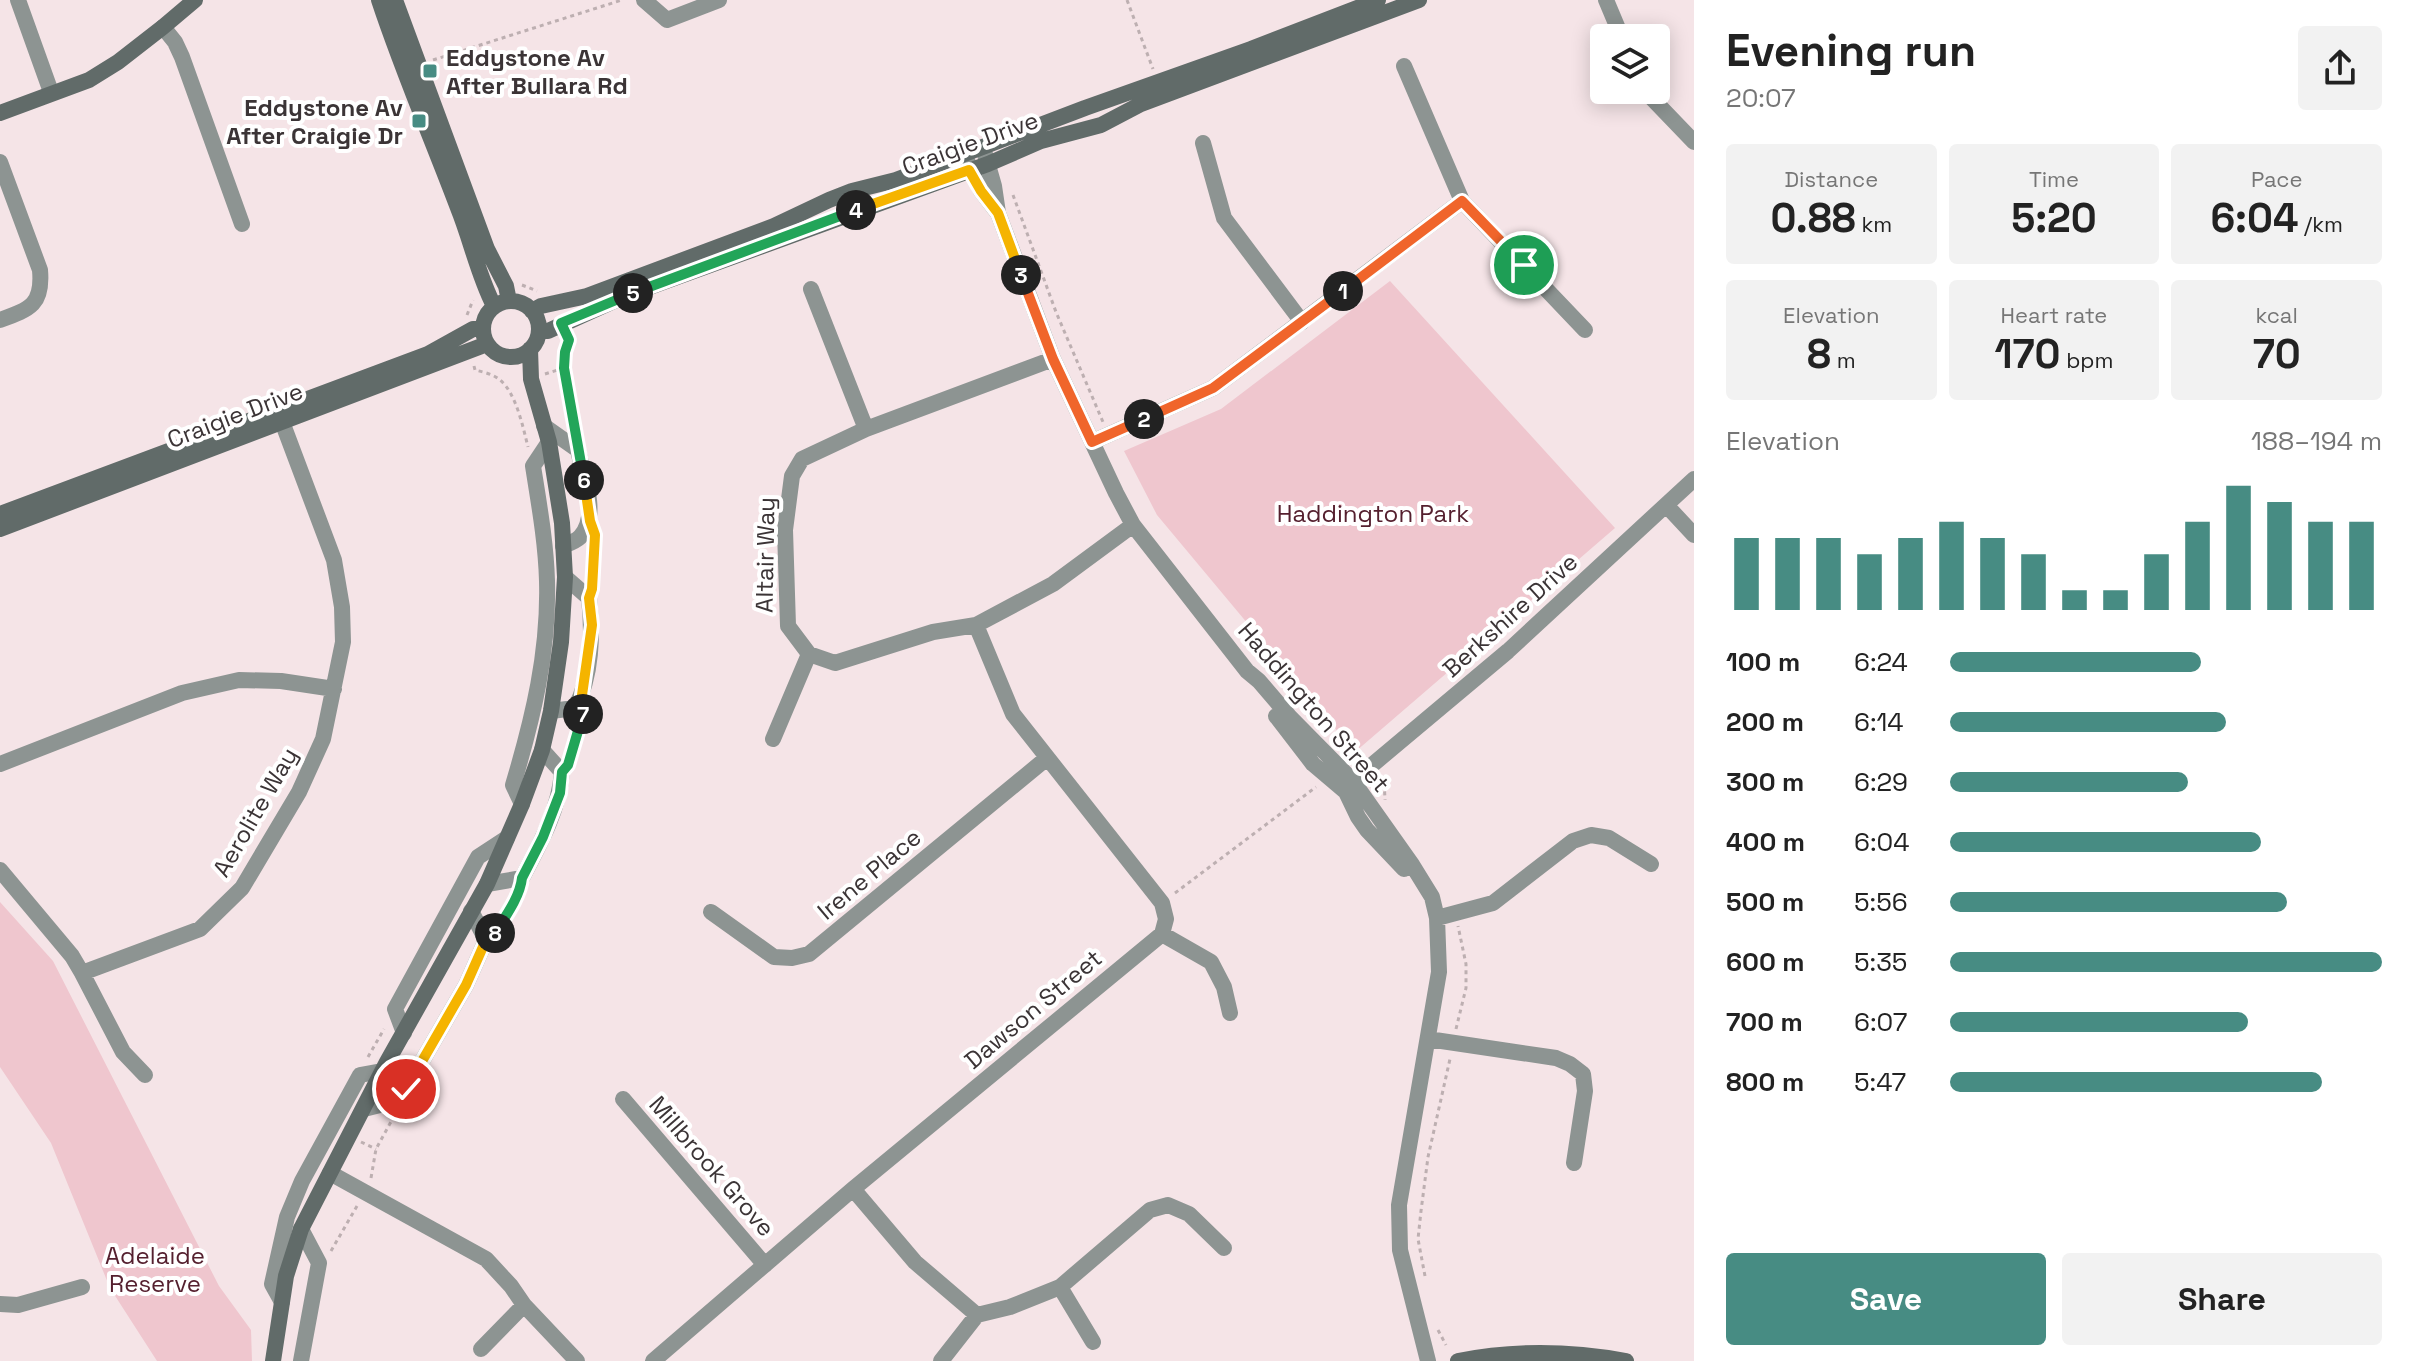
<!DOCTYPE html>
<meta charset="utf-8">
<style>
:root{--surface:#fff;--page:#f2f2f2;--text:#222;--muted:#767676;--accent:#478c83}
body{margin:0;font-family:"Space Grotesk",sans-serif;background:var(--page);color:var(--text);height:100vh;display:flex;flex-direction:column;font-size:30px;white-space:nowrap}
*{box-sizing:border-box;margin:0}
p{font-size:26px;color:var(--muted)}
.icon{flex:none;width:44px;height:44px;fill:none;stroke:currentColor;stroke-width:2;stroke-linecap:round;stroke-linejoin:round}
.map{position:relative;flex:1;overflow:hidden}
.details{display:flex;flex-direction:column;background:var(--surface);width:720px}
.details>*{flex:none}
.buttons{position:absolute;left:1590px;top:24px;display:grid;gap:16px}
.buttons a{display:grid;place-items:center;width:80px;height:80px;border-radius:8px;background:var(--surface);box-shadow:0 4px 20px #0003;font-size:40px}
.pin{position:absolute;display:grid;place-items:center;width:68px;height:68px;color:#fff;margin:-34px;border:4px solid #fff;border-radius:50%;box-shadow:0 2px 8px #0007}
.km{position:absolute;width:40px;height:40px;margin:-20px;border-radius:50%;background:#222;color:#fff;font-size:22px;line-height:40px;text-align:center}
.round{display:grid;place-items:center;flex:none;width:84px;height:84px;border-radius:8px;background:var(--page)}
.head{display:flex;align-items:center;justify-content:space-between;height:136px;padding:0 32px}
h1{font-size:44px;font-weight:800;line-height:60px}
.stats{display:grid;grid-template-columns:repeat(3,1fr);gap:12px;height:136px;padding:8px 32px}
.stats div{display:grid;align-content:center;border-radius:8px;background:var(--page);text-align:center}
.stats b{font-size:40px;font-weight:800}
.stats small{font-size:22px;font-weight:400}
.stats p{font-size:22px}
.chart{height:224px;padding:16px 32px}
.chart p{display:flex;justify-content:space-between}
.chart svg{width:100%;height:144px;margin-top:8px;stroke:var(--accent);stroke-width:6}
.cta{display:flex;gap:16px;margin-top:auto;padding:16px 32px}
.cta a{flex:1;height:92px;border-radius:8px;background:var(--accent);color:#fff;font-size:32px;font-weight:800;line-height:92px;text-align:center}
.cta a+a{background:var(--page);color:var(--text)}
ul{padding:0 32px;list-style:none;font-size:26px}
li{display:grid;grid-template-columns:128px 96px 1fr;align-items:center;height:60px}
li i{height:20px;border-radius:10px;background:var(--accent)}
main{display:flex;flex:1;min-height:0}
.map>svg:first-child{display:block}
.green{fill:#efc6ce}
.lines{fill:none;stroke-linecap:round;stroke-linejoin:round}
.path{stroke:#bdafb1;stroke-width:3;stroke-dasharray:4 4;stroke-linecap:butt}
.street{stroke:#8d9492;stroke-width:16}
.secondary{stroke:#616b69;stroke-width:16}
.split-1-casing{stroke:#fff;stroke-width:16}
.split-2-casing{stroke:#fff;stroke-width:16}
.split-3-casing{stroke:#fff;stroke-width:16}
.split-4-casing{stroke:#fff;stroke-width:16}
.split-5-casing{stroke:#fff;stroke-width:16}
.split-6-casing{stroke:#fff;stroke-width:16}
.split-7-casing{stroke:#fff;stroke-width:16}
.split-8-casing{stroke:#fff;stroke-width:16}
.split-9-casing{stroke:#fff;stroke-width:16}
.split-1{stroke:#f0652b;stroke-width:10}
.split-2{stroke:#f0652b;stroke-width:10}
.split-3{stroke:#f0652b;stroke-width:10}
.split-4{stroke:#f5b400;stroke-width:10}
.split-5{stroke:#22a559;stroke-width:10}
.split-6{stroke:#22a559;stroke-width:10}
.split-7{stroke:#f5b400;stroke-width:10}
.split-8{stroke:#22a559;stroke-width:10}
.split-9{stroke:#f5b400;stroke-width:10}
.poi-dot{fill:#478c83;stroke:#fff;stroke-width:3}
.labels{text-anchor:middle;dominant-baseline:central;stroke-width:8;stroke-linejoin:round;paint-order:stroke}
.poi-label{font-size:24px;font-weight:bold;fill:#3b3436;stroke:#fff;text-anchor:start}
.street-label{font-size:24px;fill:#3b3436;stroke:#fff}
.park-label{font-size:24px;fill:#55202f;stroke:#fff}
</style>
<main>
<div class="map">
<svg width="1694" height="1361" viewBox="0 0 1694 1361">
<rect width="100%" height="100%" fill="#f5e4e7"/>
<path class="green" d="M1390 281 1615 528 1355 752 1157 515 1124 451 1221 409Z
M0 902 53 961 219 1286 251 1330 252 1361H157L110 1288 51 1143 0 1067Z"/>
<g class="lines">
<path class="path" d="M1127 0 1153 69
M433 60 622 0
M1013 195 1056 312 1103 422
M522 285 537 291
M467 315 473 300
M568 339C561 370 571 399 577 430
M474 366 475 370C483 372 493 374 500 380 516 393 523 427 528 447
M545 374 564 368
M593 580 595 544
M570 757 581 722
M1349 757 1363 751
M1382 776 1384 779 1385 800
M1175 893 1316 787
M498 928 516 896
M1456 1029 1466 988V964L1458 926
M368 1057 384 1029
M361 1142 376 1149
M371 1178 376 1149 393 1118
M331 1251 357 1206
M1425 1276 1418 1239 1421 1211 1428 1157 1450 1059
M1438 1330 1446 1345"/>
<path class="street" d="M18 0 51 92
M644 0 667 20 719 0
M1606 0 1622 38
M163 27 175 42 182 57 242 224
M1404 66 1462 201 1585 330
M1644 90 1694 142
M1203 143 1224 218 1302 322
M984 151 994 186 998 213 1053 359 1116 493 1133 525 1247 671 1259 681 1289 716 1353 781 1411 863 1432 897 1437 918 1439 972 1399 1205 1400 1250 1428 1361
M964 154 981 191 997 212
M0 162 40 270C43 304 31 309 0 320
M811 289 866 429
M1053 359 866 429 802 459 792 476 785 530 788 626 809 654 835 663 933 632 976 625 1053 584 1133 525
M544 426 578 450C583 475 600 516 580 537 576 541 568 544 563 546
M1092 442 1213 388 1462 201
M1667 506 1694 535
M551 711 575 708C592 677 593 633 589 598L565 577
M1276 716 1313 764 1346 792 1358 817 1367 830 1404 869
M773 739 809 654
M0 764 182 693 239 680 281 681 334 689
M1353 781 1508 651 1694 479
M522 804 513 785C533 718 549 652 547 581 546 543 539 504 533 466L549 442
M0 870 72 956 82 973 200 929 242 888 299 792 323 739 343 642 342 607 334 560 278 411
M487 884 522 878C540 844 559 810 562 772L542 750
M711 912 774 957 792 958 809 954 1047 758
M1437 918 1493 903 1573 841 1591 835 1609 838 1651 864
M1162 934 1211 962 1224 987 1230 1013
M82 973 123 1052 145 1075
M404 1033 395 1009 478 857 507 838
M1428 1039 1556 1058 1570 1064 1583 1074 1585 1091 1574 1163
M623 1099 765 1265
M364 1109 392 1102 406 1089 466 985 486 940 471 911
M330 1173 486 1259 511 1286 524 1305 577 1361
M853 1189 915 1262 977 1315 1010 1307 1060 1287 1150 1210 1168 1205 1189 1214 1224 1248
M301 1229 319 1263 301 1361
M1060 1287 1093 1342
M282 1302 272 1284 287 1217 302 1181 360 1075 382 1071
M0 1304 18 1305 82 1287
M481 1349 524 1305
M653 1361 853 1189 1162 934 1166 919 1162 903 1013 714 976 625
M941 1361 977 1315"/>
<path class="secondary" d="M379 0C402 70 432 139 458 208 471 240 478 275 494 306
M395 0 487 249 506 286 509 301
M0 113 89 80 118 62 163 27 195 0
M483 329a28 28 0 1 1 56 0a28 28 0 1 1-56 0Z
M532 311 541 306 587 296 774 226 829 200 852 191 896 180 1085 108 1251 49 1378 0
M539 331H548L625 296 988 164 1041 141 1101 125 1141 104 1419 0
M0 514 428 354 473 329H482
M0 529 487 344
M273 1361 286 1276 301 1229 387 1062 487 884 522 804 542 750 551 711 561 642 565 577 562 523 549 442 531 379 530 349
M1458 1361C1513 1350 1571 1351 1626 1361"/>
</g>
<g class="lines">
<defs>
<path id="split-1" d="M1343 291 1462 201 1524 265"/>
<path id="split-2" d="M1144 419 1213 388 1343 291"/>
<path id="split-3" d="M1021 275 1053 359 1092 442 1144 419"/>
<path id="split-4" d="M856 210 969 170 981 191 998 213 1021 275"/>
<path id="split-5" d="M633 293 856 210"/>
<path id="split-6" d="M584 480 564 368 565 352 569 340 561 323 633 293"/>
<path id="split-7" d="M583 714 585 707 582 695 592 625 589 598 592 589 595 535 590 521 584 480"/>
<path id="split-8" d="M495 933C505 917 520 897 522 878L543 837 560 793 562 772 568 765 583 714"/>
<path id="split-9" d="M406 1089 466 985 486 940 495 933"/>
</defs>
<use href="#split-1" class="split-1-casing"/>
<use href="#split-2" class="split-2-casing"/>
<use href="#split-3" class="split-3-casing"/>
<use href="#split-4" class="split-4-casing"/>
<use href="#split-5" class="split-5-casing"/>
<use href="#split-6" class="split-6-casing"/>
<use href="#split-7" class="split-7-casing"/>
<use href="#split-8" class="split-8-casing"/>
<use href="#split-9" class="split-9-casing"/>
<use href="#split-1" class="split-1"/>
<use href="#split-2" class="split-2"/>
<use href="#split-3" class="split-3"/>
<use href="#split-4" class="split-4"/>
<use href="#split-5" class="split-5"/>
<use href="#split-6" class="split-6"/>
<use href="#split-7" class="split-7"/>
<use href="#split-8" class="split-8"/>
<use href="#split-9" class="split-9"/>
</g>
<g class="poi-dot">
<rect x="422" y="63" width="16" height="16" rx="4"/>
<rect x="411" y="113" width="16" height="16" rx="4"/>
</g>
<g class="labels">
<g class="poi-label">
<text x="446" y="57">Eddystone Av<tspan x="446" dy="28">After Bullara Rd</tspan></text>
<text x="403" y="107" text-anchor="end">Eddystone Av<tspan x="403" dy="28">After Craigie Dr</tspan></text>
</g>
<g class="street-label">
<text transform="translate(970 143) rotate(-20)">Craigie Drive</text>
<text transform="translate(235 415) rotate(-21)">Craigie Drive</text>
<text transform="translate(765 555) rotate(-89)">Altair Way</text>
<text transform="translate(1510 615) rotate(-42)">Berkshire Drive</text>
<text transform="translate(1314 707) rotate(49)">Haddington Street</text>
<text transform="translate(255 812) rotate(-60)">Aerolite Way</text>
<text transform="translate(869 874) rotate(-40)">Irene Place</text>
<text transform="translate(1033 1009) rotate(-40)">Dawson Street</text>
<text transform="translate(712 1166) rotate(49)">Millbrook Grove</text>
</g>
<g class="park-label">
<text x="1373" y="513">Haddington Park</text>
<text x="155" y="1255">Adelaide<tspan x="155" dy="28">Reserve</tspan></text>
</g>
</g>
</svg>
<div class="buttons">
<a><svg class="icon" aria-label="layers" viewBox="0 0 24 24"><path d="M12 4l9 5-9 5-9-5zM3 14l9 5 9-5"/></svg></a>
</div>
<div class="pin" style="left:1524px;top:265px;background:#1e9e55"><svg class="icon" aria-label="arrive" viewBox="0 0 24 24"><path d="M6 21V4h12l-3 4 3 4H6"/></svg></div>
<div class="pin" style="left:406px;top:1089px;background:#d93025"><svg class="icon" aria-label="check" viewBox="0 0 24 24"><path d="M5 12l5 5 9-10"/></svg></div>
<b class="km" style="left:1343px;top:291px">1</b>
<b class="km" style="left:1144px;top:419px">2</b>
<b class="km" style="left:1021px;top:275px">3</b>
<b class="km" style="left:856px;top:210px">4</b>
<b class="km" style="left:633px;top:293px">5</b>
<b class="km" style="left:584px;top:480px">6</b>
<b class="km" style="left:583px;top:714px">7</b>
<b class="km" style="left:495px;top:933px">8</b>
</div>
<section class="details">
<div class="head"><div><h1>Evening run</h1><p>20:07</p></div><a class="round"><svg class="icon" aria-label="share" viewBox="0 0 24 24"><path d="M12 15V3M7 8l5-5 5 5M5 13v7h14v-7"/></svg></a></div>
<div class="stats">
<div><p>Distance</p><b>0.88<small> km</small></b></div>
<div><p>Time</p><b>5:20</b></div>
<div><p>Pace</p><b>6:04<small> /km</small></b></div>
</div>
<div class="stats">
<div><p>Elevation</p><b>8<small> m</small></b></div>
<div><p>Heart rate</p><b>170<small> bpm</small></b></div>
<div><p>kcal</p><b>70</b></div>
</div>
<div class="chart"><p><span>Elevation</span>188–194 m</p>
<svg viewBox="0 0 160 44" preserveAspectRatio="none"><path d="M5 44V22M15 44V22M25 44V22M35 44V27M45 44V22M55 44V17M65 44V22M75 44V27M85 44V38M95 44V38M105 44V27M115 44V17M125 44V6M135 44V11M145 44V17M155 44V17"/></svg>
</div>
<ul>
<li><b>100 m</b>6:24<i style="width:58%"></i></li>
<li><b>200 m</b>6:14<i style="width:64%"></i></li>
<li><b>300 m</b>6:29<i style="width:55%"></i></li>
<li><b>400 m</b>6:04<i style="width:72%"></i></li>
<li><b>500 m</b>5:56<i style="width:78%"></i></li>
<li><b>600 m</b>5:35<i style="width:100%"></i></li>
<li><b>700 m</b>6:07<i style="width:69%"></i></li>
<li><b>800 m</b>5:47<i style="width:86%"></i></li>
</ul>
<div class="cta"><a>Save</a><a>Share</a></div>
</section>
</main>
